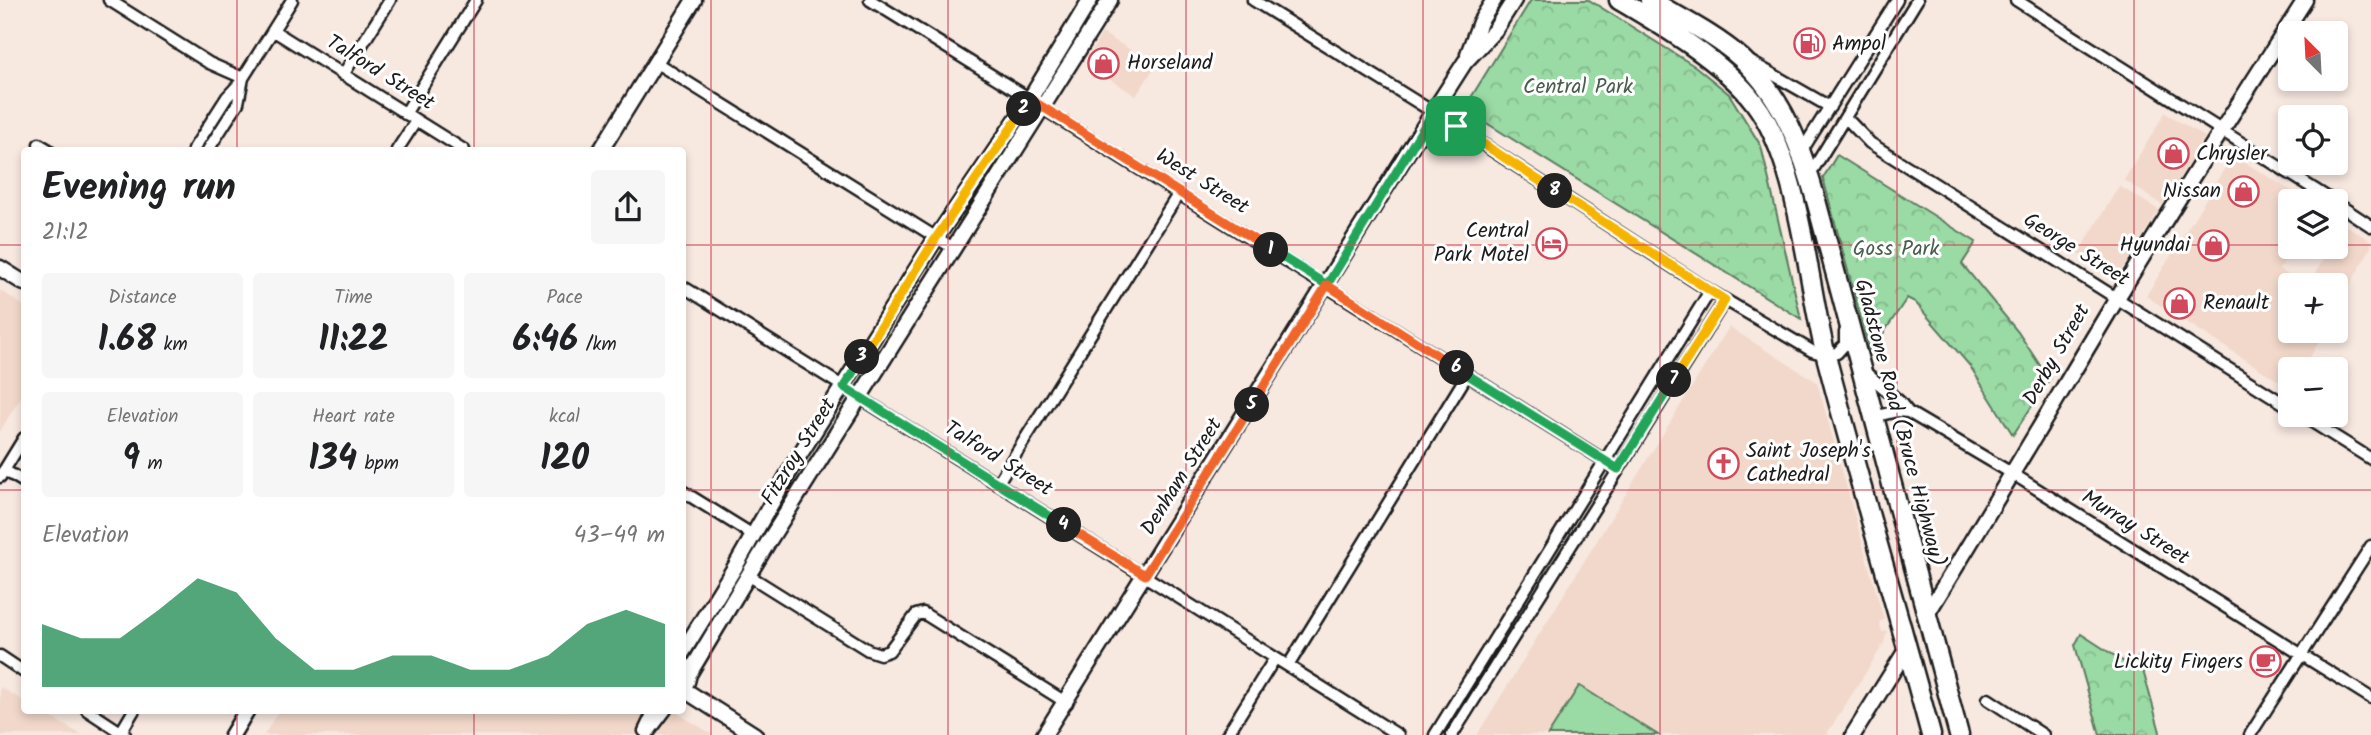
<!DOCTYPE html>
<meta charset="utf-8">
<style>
:root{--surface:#fff;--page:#f6f6f6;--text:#202124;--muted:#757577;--accent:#0b8043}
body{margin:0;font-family:Kalam,sans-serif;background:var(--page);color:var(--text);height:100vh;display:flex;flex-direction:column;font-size:26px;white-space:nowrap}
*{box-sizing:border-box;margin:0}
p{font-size:23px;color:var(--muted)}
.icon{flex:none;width:38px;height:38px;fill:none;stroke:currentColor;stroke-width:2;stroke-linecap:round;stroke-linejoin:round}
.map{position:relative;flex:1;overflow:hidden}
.side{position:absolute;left:21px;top:147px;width:665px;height:567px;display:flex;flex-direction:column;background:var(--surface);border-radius:7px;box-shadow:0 4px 10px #0003}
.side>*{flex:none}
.needle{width:46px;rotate:336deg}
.fabs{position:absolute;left:2278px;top:21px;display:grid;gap:14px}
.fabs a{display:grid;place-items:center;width:70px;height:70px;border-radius:7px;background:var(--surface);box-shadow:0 4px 10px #0003;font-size:35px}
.pin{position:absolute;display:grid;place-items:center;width:60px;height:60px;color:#fff;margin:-30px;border-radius:14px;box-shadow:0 4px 10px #0006}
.km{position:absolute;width:35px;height:35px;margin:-18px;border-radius:50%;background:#222;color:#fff;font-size:19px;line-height:35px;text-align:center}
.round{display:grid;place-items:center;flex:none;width:74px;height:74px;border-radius:7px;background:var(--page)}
.headline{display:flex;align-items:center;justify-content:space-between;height:119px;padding:0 21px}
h1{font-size:38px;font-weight:700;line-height:52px}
.metrics{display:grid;grid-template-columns:repeat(3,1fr);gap:10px;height:119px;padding:7px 21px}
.metrics div{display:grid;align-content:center;border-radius:7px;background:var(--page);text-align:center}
.metrics b{font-size:35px;font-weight:700}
.metrics small{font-size:19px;font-weight:400}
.metrics p{font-size:19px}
.chart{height:196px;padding:14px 21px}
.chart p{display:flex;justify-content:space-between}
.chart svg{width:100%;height:126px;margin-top:7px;fill:var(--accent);opacity:.7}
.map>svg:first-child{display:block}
.built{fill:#f2d8ca}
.park{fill:url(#park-crowns);stroke:#5b7b60;stroke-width:2}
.pitch{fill:#9adaa4;stroke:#5b7b60;stroke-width:2}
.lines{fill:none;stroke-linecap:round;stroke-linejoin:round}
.street-casing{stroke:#1c1c1c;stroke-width:15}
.secondary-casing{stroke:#1c1c1c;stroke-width:19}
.highway-casing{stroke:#1c1c1c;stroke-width:23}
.street{stroke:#fff;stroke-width:10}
.secondary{stroke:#fff;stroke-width:14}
.highway{stroke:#fff;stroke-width:18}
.split-1-casing{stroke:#fff;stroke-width:14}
.split-2-casing{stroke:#fff;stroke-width:14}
.split-3-casing{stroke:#fff;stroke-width:14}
.split-4-casing{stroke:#fff;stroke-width:14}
.split-5-casing{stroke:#fff;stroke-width:14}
.split-6-casing{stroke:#fff;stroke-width:14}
.split-7-casing{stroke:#fff;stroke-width:14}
.split-8-casing{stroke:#fff;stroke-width:14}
.split-9-casing{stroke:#fff;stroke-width:14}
.split-1{stroke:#22a559;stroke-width:9}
.split-2{stroke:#f0652b;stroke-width:9}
.split-3{stroke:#f5b400;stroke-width:9}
.split-4{stroke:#22a559;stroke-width:9}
.split-5{stroke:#f0652b;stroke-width:9}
.split-6{stroke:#f0652b;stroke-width:9}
.split-7{stroke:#22a559;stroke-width:9}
.split-8{stroke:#f5b400;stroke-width:9}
.split-9{stroke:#f5b400;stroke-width:9}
.grid{fill:none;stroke:#d1495b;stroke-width:2;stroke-opacity:0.55}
.labels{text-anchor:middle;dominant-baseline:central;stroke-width:6;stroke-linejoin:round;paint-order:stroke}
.poi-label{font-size:21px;fill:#1c1c1c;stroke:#fff;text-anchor:start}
.street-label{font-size:21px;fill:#1c1c1c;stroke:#fff}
.park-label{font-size:21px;fill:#485e4c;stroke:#fff}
</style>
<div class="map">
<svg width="2371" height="735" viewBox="0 0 2371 735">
<defs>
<pattern id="park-crowns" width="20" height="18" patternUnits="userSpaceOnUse" patternTransform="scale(1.75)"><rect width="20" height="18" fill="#9adaa4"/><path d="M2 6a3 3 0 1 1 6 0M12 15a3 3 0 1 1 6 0" fill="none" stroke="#84ba8d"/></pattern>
</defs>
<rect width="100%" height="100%" fill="#f7e8e0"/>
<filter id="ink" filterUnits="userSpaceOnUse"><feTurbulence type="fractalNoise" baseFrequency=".0143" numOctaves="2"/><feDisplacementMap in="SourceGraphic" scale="14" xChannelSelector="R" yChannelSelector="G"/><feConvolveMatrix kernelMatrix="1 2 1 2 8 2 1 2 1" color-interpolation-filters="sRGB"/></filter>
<g filter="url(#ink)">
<path class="built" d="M1102 33 1156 65 1136 96 1085 63Z
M2165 113 2205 137 2162 205 2124 180Z
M2233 155 2308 201H2291V247H2294L2279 269 2287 274 2282 284 2291 290V331H2325L2303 369H2291V389L2146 296Z
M2119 186 2159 210 2117 278 2078 254Z
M2345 225 2371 241V247L2336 310V285H2308L2331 247H2336V239Z
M0 290 24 306V392L0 431Z
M1729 327 1817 382 1884 620 1879 622 1882 632 1887 631 1884 643 1863 677 1826 735H1477Z
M0 687 24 701V710L40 711 82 735H0Z
M279 710 674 711 713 735H264Z"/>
<path class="park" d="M1531 0H1589L1696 67 1729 94 1761 146 1801 319 1464 109Z
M1837 155 1976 242 1962 264 2018 332 2045 373 2051 377 2013 435 1970 366 1915 302 1907 298 1870 353 1823 178Z
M2081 634 2132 667 2139 656 2160 732 2159 735H2100L2075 645Z"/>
<path class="pitch" d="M1579 686H1580L1658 735H1548Z"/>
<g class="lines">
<defs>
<path id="street" d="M109 0 209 63 243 78
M870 0 1030 99
M1253 0 1433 112 1710 291 1812 351 1826 355 1837 353 1845 344V332
M2016 0 2333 201
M274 31 464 150
M655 62 953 248
M1751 62 1830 107
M343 75 390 0
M1042 108 1618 469
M405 114 476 0
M1846 118 1870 143 2291 408
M39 144 49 150
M193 150 227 97 241 82
M208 150 238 103 243 78 292 0
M397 150 416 121
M1801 152 1897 0
M1809 176 1917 0
M2336 203 2371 226
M682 286 844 387
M1865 372 1900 402 1908 412
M859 397 1398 735
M2301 415 2371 459
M1873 417 1897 411 1908 412 2013 474 2371 698
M4 470 24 482
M0 477 24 438
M997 484 1179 193
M682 491 753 535
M748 575 868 650 880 654 889 651 916 615 923 613 1067 703
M0 656 24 672
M1288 666 1467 375
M1988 699 2043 735
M87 710 125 735
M644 731 654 710
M121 732 134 710
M647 735 666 710
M1227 735 1275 658
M1435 735 1710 291
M1452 735 1725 300
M2250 735 2371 546"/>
<path id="secondary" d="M1468 54 1480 22 1494 0
M601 150 694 0
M0 268 24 283
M1927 614C1991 510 2053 405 2116 300 2177 199 2241 100 2305 0
M682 653 735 567 795 462 936 238 1030 99 1090 0
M687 682 689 674 767 544 1110 0
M686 691 755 735
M232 735 247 710
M1044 735 1433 112 1465 62 1495 30 1514 0
M1853 735 1908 647"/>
<path id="highway" d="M1619 0C1662 25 1725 63 1754 102 1800 162 1807 282 1826 356 1859 483 1897 608 1931 735
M1650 0C1680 18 1715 35 1741 58 1784 98 1802 149 1817 204L1959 735"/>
</defs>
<use href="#street" class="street-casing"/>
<use href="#secondary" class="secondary-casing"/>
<use href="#highway" class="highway-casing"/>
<use href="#street" class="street"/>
<use href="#secondary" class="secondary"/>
<use href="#highway" class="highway"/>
</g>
</g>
<g class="lines" filter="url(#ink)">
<defs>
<path id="split-1" d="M1271 250 1327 285 1433 112 1456 126"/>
<path id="split-2" d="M1024 109 1030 99 1271 250"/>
<path id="split-3" d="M862 357 936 238 1024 109"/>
<path id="split-4" d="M862 357 844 387 1064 525"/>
<path id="split-5" d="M1064 525 1145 575 1252 405"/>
<path id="split-6" d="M1252 405 1327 285 1457 368"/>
<path id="split-7" d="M1457 368 1618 469 1674 380"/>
<path id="split-8" d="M1555 191 1725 300 1674 380"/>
<path id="split-9" d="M1456 126 1555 191"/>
</defs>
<use href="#split-1" class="split-1-casing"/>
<use href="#split-2" class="split-2-casing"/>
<use href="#split-3" class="split-3-casing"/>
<use href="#split-4" class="split-4-casing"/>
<use href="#split-5" class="split-5-casing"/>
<use href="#split-6" class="split-6-casing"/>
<use href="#split-7" class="split-7-casing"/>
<use href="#split-8" class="split-8-casing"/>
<use href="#split-9" class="split-9-casing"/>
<use href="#split-1" class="split-1"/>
<use href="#split-2" class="split-2"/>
<use href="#split-3" class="split-3"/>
<use href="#split-4" class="split-4"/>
<use href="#split-5" class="split-5"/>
<use href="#split-6" class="split-6"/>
<use href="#split-7" class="split-7"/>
<use href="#split-8" class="split-8"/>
<use href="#split-9" class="split-9"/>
</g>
<path class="grid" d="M237 0V150M474 0V150M711 0V735M948 0V735M1186 0V735M1423 0V735M1660 0V735M1897 0V735M2134 0V735M0 245H24M682 245H2291M2336 245H2371M0 490H24M682 490H2371M237 710V735M474 710V735"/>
<defs>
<symbol id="fuel-ring" viewBox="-11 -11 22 22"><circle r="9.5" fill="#fff" stroke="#d1495b" stroke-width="1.5"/><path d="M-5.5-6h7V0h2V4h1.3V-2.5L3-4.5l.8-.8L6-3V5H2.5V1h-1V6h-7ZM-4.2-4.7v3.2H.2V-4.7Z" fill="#d1495b"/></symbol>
<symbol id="shop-ring" viewBox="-11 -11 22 22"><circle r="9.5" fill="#fff" stroke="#d1495b" stroke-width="1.5"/><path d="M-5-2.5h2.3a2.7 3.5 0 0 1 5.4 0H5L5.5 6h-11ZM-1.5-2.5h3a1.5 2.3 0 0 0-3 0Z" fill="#d1495b"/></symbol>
<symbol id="hotel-ring" viewBox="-11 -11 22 22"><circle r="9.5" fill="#fff" stroke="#d1495b" stroke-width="1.5"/><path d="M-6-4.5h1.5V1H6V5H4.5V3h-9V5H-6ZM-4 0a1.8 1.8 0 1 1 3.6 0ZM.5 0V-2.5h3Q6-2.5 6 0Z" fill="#d1495b"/></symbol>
<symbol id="church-ring" viewBox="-11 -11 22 22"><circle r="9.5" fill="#fff" stroke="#d1495b" stroke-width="1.5"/><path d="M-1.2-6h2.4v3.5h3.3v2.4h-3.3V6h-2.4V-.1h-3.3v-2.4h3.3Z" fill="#d1495b"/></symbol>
<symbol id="cafe-ring" viewBox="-11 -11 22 22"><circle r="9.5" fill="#fff" stroke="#d1495b" stroke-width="1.5"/><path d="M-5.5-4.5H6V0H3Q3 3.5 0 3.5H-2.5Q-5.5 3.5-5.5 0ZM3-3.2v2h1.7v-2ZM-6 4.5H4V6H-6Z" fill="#d1495b"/></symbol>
</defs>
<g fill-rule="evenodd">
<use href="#fuel-ring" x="1792" y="26" width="35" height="35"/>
<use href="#shop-ring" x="1086" y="46" width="35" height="35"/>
<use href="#shop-ring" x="2156" y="136" width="35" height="35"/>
<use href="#shop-ring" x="2226" y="174" width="35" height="35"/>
<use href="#hotel-ring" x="1534" y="226" width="35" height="35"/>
<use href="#shop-ring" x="2196" y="228" width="35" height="35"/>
<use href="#shop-ring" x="2162" y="286" width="35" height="35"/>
<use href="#church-ring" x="1706" y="446" width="35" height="35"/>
<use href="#cafe-ring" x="2248" y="644" width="35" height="35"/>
</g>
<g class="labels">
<g class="poi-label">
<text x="1832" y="44">Ampol</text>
<text x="1127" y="63">Horseland</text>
<text x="2196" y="154">Chrysler</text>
<text x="2221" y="191" text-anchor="end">Nissan</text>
<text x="1529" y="231" text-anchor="end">Central<tspan x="1529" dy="24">Park Motel</tspan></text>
<text x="2190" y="245" text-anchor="end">Hyundai</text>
<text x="2203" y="303">Renault</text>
<text x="1746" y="451">Saint Joseph's<tspan x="1746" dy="24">Cathedral</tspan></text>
<text x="2243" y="662" text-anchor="end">Lickity Fingers</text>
</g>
<g class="street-label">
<text transform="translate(380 73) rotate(32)">Talford Street</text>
<text transform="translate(1202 182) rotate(32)">West Street</text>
<text transform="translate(2076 250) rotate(32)">George Street</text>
<text transform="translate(2057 355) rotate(-60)">Derby Street</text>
<text transform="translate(1899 423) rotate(75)">Gladstone Road (Bruce Highway)</text>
<text transform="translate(799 452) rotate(-58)">Fitzroy Street</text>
<text transform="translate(998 459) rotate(32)">Talford Street</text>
<text transform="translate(1182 477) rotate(-58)">Denham Street</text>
<text transform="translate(2135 528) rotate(32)">Murray Street</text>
</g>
<g class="park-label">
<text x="1578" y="87">Central Park</text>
<text x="1896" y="249">Goss Park</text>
</g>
</g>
</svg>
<div class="fabs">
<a><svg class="needle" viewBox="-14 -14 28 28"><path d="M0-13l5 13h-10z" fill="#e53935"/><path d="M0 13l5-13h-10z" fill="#757577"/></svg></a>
<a><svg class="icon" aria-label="locate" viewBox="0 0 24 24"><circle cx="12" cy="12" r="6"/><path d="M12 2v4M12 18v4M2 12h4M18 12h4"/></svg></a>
<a><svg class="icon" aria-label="layers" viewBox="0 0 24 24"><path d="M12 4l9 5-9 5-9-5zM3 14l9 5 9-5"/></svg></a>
<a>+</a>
<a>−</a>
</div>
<div class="pin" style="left:1456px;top:126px;background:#1e9e55"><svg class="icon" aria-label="arrive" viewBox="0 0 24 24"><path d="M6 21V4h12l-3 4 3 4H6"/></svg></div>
<b class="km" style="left:1271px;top:250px">1</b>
<b class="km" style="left:1024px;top:109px">2</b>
<b class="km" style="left:862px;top:357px">3</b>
<b class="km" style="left:1064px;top:525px">4</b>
<b class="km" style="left:1252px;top:405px">5</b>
<b class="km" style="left:1457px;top:368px">6</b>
<b class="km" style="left:1674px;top:380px">7</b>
<b class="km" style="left:1555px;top:191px">8</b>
<section class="side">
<div class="headline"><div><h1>Evening run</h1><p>21:12</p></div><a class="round"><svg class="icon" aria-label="share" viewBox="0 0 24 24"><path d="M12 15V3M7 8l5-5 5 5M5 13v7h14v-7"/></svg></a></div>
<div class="metrics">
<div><p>Distance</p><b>1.68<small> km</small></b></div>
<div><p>Time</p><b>11:22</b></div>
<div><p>Pace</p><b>6:46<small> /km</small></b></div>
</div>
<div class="metrics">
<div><p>Elevation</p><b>9<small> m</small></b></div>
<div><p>Heart rate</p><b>134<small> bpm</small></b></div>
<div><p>kcal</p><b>120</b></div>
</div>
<div class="chart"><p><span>Elevation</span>43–49 m</p>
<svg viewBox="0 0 160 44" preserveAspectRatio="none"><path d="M0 44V22L10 27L20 27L30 17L40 6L50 11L60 27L70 38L80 38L90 33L100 33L110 38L120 38L130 33L140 22L150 17L160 22V44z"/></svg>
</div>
</section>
</div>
